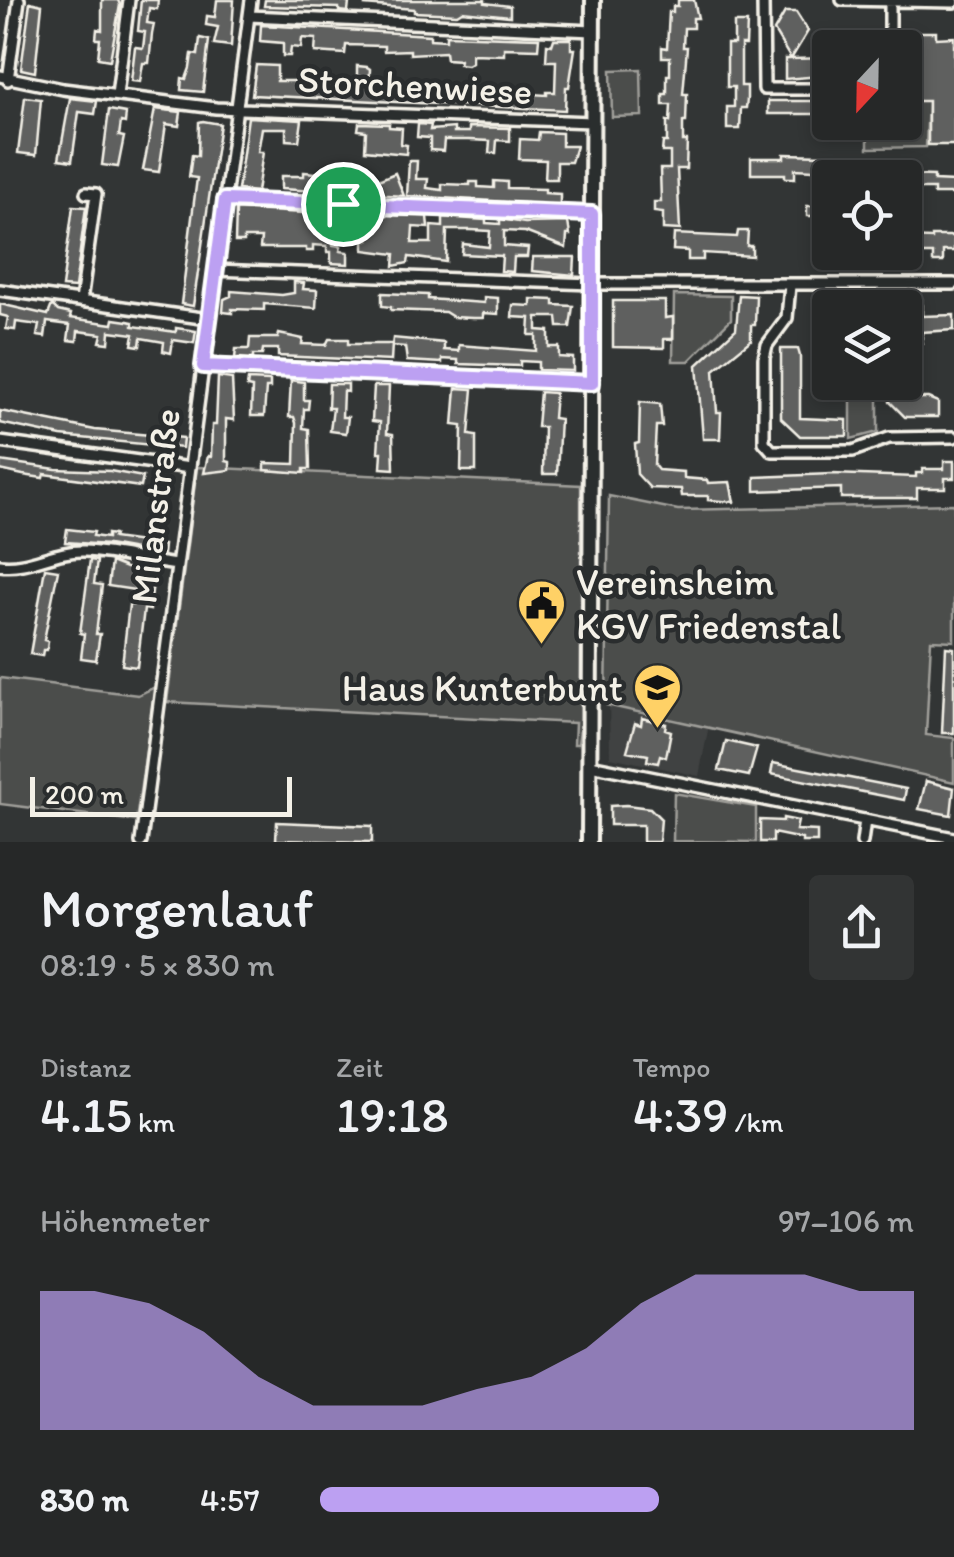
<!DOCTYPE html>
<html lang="de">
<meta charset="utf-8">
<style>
:root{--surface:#262828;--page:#323434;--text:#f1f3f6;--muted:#a4a6a8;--line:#424445;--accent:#bca0f2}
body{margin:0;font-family:Itim,sans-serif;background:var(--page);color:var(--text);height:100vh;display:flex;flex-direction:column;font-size:38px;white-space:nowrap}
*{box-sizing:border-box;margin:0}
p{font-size:32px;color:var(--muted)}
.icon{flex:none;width:55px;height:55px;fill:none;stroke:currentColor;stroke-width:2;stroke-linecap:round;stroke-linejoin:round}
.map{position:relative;height:842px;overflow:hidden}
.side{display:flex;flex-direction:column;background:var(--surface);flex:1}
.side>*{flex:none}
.needle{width:65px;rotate:202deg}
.controls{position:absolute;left:812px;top:30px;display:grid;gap:20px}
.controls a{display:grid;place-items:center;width:110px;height:110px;border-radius:10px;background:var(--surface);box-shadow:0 5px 15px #0003,0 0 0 2px var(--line);font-size:50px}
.scale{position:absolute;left:30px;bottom:25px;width:262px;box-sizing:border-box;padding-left:10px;border:5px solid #f4f1e8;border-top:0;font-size:28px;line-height:35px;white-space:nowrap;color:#f4f1e8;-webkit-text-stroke:8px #2a2d2e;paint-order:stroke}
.pin{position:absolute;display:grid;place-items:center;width:85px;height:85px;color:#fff;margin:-42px;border:5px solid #fff;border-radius:50%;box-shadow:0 2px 10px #0007}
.round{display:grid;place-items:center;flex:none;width:105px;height:105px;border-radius:10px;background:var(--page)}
.overview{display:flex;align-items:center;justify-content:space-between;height:170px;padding:0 40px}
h1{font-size:55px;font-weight:600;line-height:75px}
.metrics{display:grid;grid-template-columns:repeat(3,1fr);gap:15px;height:170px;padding:10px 40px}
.metrics div{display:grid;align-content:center}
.metrics b{font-size:50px;font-weight:600}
.metrics small{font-size:28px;font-weight:400}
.metrics p{font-size:28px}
.chart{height:280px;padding:20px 40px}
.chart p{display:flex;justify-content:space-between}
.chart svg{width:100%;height:180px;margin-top:10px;fill:var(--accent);opacity:.7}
ul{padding:0 40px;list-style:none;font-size:32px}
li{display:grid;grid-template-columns:160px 120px 1fr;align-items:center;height:75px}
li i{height:25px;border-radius:12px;background:var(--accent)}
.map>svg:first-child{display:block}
.built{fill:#404242}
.green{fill:#4b4d4c;stroke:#a09f9a;stroke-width:2.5}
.building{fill:#5f605f;stroke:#f4f1e8;stroke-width:2.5}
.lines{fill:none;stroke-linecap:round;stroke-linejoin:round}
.street-casing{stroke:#f4f1e8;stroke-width:16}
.secondary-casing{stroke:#f4f1e8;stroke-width:20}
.street{stroke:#2a2d2e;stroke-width:9}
.secondary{stroke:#2a2d2e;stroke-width:12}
.route-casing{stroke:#fff;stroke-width:20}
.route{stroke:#bca0f2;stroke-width:12}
.labels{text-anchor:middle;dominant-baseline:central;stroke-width:9;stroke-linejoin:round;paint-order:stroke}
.street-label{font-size:38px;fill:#f4f1e8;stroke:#2a2d2e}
.poi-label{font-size:38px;fill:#f4f1e8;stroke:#2a2d2e;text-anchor:start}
</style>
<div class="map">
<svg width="954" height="842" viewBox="0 0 954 842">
<rect width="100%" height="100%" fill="#323535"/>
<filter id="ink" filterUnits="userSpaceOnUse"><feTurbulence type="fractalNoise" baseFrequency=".01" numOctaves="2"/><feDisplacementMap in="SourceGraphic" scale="20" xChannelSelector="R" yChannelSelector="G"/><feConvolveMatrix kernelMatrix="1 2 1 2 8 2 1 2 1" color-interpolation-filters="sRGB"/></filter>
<g filter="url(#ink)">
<path class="built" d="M609 694 712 710 699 776 610 757Z"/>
<path class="green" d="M641 69 642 116 612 117 611 70Z
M928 100 926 147 868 148V123L905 122V101Z
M674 295 731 296V319L689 361H673Z
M851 394H878V432L851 439Z
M197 467 581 485V723L578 744H574L575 723 167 702Z
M609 496 678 510 954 504V641L931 640 926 735 954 738V782L606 705Z
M0 678 138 695 155 687 136 821 0 804Z
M674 793 756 807V842L673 841Z"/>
<path class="building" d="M102 0H118L120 5 110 60 98 58 100 39H96L97 29 102 30Z
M141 0H158L157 9 149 8 147 23 154 24 152 34 149 63H143L140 82 131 81 135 47 143 48 145 32 138 31Z
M217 0H234L231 46 214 44 218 27 206 25 207 16 215 17Z
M265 0H339L349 3 348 12 339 11V8L264 6Z
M366 0H485V3L510 6V16L462 11 457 14 414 12V9L365 5Z
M678 0H694L698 18H693V28H684L683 47H687L683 94H687L686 122H683V141H687L686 169H677L680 230 663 229V213L654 212V202H661L660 169H670V152H662L663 142H667V121L670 122 671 105H663V94H667V75H670V57H662V47L667 48 669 12H673V6H678Z
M30 2 42 5 35 72 21 69Z
M785 12H796L808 31 791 59 830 58V70H820V76L785 79V59H791L774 31Z
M734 23H747L746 45H741V86H747V99L746 108H741L740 129H727V107H734V87H727V44H734Z
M261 25 430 35V39L446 40V35L539 38 538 49 504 48V55L472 54V62L467 65 459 64 460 60 446 59 445 52 410 54V50L384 51V46L346 45 345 54 315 52 316 39 302 38 301 48 291 47 290 56H283V43L260 41Z
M916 32H936V38L954 37V145H928V101H905L906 41H916Z
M200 38 209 40 203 92 181 90 182 78 186 79 190 68 192 54 198 55Z
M554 39H571V49H575L569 87H566L565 110 252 95 256 65 277 66V81H299L303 86 344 88V82H357V66L367 67 370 69 369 88 380 89 379 92 395 93 400 91V85L419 84H436L435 91 461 95H480V91L547 95V92H555L556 61H546L547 44 552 45Z
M25 97 41 99 36 155 18 153Z
M70 98 97 101 95 114 79 112 72 161 59 159Z
M768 101H830V114H768Z
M155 109 181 112 179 126 166 124 159 172 143 170Z
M109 110 126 113 125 123 121 122 119 136 124 137 118 167 102 165Z
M248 117 302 120 299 141 286 140V128H262L258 152H263L257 192 238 190Z
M203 121 220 124 193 306 181 304 197 178 189 177 192 155 198 156 199 122Z
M359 123 389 124V127L402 128 401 144 407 145 406 154 365 150 366 131 358 130Z
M418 124 431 125 430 130 454 128V132H469V127L510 128V141L497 140 496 153H489L490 141 469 140H444L443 151 430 150V138L417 137Z
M539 132 562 133V146H576L571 162H557V179H545L546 160 519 159 520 139 538 140Z
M784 154 825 155V173H830V247H818L819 216H807V206H815L814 170 795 169V178H785V174H751V158H784Z
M409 161H417L416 179H428L427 188 442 190V184L470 185V182H478V187L494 188V181L507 182V188L545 189V193L560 194V205L407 196Z
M304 172 326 174V181L356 182 376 181 395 173 404 196 281 189V176H304Z
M905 175 934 176V181L954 182V194H934V189H905Z
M73 206 86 207 75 288 62 287Z
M236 209 322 214 321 233H327V240H333V245L341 246 340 251 348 252V264L331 263V252H327V246L313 245V251H306V248H260L261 238H244V242H235Z
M354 214 427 216 428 228 413 227 412 243H431V226L443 227V217L486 220V223L500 224V219L525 223 568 222 570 235H567L566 248 525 232 504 231V246L528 248 527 257H514L513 272 501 271 502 256 462 254 463 244 489 247 490 231 471 230H447L446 262 409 257 408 263 394 266 395 254 364 250V240H369V227L354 226Z
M738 231H748L747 246H752V256L703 253V260H688V251L673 250 674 234 737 237Z
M932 236H954V251H943V262H933V254H905V238L932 239Z
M533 257H575L574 275 532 271Z
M294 282 304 283 303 289 317 290 316 308 264 304V310L232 309V313L223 312 224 299 231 296V291L282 295 294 293Z
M382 293 428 295V299L484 303V297L498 298V314L483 313V318H473L453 317 445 312 391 310V307L382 306Z
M739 295 756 296 755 325H751V340L714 370 717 412H721L720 439H703L697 365 736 329Z
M531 299 554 300V305L573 306 570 327H558L557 317H537V330L549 331V347H559V357L573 358V371L538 370V362L520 361V366L458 364V360L442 359V363L407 361 405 347 392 346 393 338 444 343V350L459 351V345L536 351V335H529L530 318 512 317 513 305 531 306Z
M922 299V316L954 315V330L922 332V344H905V308H889V300Z
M613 301H665V318L673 317V339H664V348L613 347Z
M0 304 48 315 52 305 58 311 71 314 70 318 113 324 114 319 128 321 133 322V326L176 332V328L190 330 196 331 194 343 173 340 171 353 163 351 164 342 141 338 140 346 132 345 134 334 110 331 109 343 100 342 102 334 78 331 77 341 68 340 70 325 47 322 45 337 37 336 39 325 16 322 15 330 6 329 8 317 0 315Z
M279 334 303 339 302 344 326 345 329 339H348V344H392L391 361 278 356V349H263L262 355H253V359L235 358 236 349H249L250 338H278Z
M781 349H798L800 356V418L847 420V436H800L781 418Z
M218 377 232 379 234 420 226 419V461L230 462V470L204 473 208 456 211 457 212 425H216Z
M248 380 270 381V388H266L264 416H251L252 388 247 387Z
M291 380 304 382V400H309L308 409H304L303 428 309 429 310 469H304V473L265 470V463L295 464 296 423 294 417H289Z
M890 382H909V398H928L938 402V417H905L890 402Z
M329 384H348V392L343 391 342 417H348L346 433 330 431 333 408H328Z
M374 386H389L387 433 393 434 394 469 381 468 382 452H378L380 422 372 421Z
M456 388 473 389 469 435 476 436V471H461L462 426 453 425Z
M540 392 555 393 553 418 560 419 557 474H543L544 427H537Z
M640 402 660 404 662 426H656L654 465 658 470 684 472V478L707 480 708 483 730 482 734 502 708 500V496H682L681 489 650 488 637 474 635 444 639 443Z
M0 411 95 430 183 438 182 448 61 436 0 423Z
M0 461 56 469 110 471 143 477 141 487 44 474 43 478 23 475 0 470Z
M944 461H954V478H945V488H917V498H841V488L755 491V477L832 474 916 477V473H923V469H944Z
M67 529 94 532 93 536 107 538V534L114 535 113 538 164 545 163 555 108 545 65 542Z
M90 560 97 561 94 584 102 585 96 634H100L96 660 81 658 84 634 80 633Z
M111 562 126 568 154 571 150 610 144 609 137 667 122 665 129 605H133L135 590 108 586Z
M45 568 58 570 44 640 48 641 47 650H43L42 656 30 654Z
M946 647 954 648V733H942Z
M642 718 666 724 665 729 671 731 666 757 660 755 658 763 647 761 648 755 627 751 635 723 641 725Z
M726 741 757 748 749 776 719 770Z
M773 763 906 789 904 800 771 774Z
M926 781 954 788 951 815 919 809Z
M626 805 650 808 661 819 659 842H643V825H610V806Z
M783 818 798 821 796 830 817 831V842H802V839L773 833V842H760V820L783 821Z
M277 822 372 826V842L276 840Z"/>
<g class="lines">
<defs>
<path id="street" d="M763 0 764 89H830
M842 0 954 2
M249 16 593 31
M890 48V1
M0 76 63 89 216 108 592 122
M8 80 19 0
M117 95 129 0
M225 200 592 215
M216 270 592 284H954
M790 285 787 318 767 345 764 358V442L772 451H853L889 438 954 437
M0 290 209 319
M81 301 96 194 86 193
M203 365 592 383
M0 442 190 468
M0 565C29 569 54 550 84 551 114 552 147 561 177 565
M590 765 954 838
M141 842 251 0
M862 842 865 820"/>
<path id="secondary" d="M589 842 593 0"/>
</defs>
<use href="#street" class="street-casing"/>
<use href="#secondary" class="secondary-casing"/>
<use href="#street" class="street"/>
<use href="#secondary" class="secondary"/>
</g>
</g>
<g class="lines" filter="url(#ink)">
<defs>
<path id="route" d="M225 200 592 214V383L203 366Z"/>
</defs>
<use href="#route" class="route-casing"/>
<use href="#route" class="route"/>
</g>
<defs>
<symbol id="civic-pin" viewBox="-11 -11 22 30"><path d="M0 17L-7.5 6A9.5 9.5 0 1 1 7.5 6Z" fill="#ffd166" stroke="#2a2d2e"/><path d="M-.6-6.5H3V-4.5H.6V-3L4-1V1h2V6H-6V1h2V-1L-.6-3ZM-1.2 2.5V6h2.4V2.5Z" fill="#111"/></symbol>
<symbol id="school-pin" viewBox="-11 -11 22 30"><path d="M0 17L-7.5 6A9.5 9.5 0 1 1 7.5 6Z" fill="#ffd166" stroke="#2a2d2e"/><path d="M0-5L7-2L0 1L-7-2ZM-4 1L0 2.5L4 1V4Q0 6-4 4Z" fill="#111"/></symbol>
</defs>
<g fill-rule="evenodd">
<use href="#civic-pin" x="514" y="576" width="55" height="75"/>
<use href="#school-pin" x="630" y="660" width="55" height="75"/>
</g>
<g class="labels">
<g class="street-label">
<text transform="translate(415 85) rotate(3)">Storchenwiese</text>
<text transform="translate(155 506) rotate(-83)">Milanstraße</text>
</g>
<g class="poi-label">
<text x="576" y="582">Vereinsheim<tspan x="576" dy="44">KGV Friedenstal</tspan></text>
<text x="623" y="688" text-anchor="end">Haus Kunterbunt</text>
</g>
</g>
</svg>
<div class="controls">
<a><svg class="needle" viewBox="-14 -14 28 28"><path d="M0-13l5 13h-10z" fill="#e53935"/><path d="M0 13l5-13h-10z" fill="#a4a6a8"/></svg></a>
<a><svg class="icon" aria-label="locate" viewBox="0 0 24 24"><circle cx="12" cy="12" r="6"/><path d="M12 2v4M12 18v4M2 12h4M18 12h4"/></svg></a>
<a><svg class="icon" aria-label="layers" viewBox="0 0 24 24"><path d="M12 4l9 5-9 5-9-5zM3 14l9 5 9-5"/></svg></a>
</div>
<div class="scale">200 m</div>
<div class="pin" style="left:343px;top:204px;background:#1e9e55"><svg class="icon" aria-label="arrive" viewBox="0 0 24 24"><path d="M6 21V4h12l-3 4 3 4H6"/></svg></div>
</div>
<section class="side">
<div class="overview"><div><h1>Morgenlauf</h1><p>08:19 · 5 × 830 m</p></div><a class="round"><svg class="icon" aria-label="share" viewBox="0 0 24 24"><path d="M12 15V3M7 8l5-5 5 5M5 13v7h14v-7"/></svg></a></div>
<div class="metrics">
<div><p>Distanz</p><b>4.15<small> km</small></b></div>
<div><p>Zeit</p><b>19:18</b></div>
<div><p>Tempo</p><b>4:39<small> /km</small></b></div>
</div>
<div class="chart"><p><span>Höhenmeter</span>97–106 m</p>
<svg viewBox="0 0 160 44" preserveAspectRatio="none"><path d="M0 44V10L10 10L20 13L30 20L40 31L50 38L60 38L70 38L80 34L90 31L100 24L110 13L120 6L130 6L140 6L150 10L160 10V44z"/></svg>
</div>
<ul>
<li><b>830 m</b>4:57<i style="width:57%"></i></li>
</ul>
</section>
